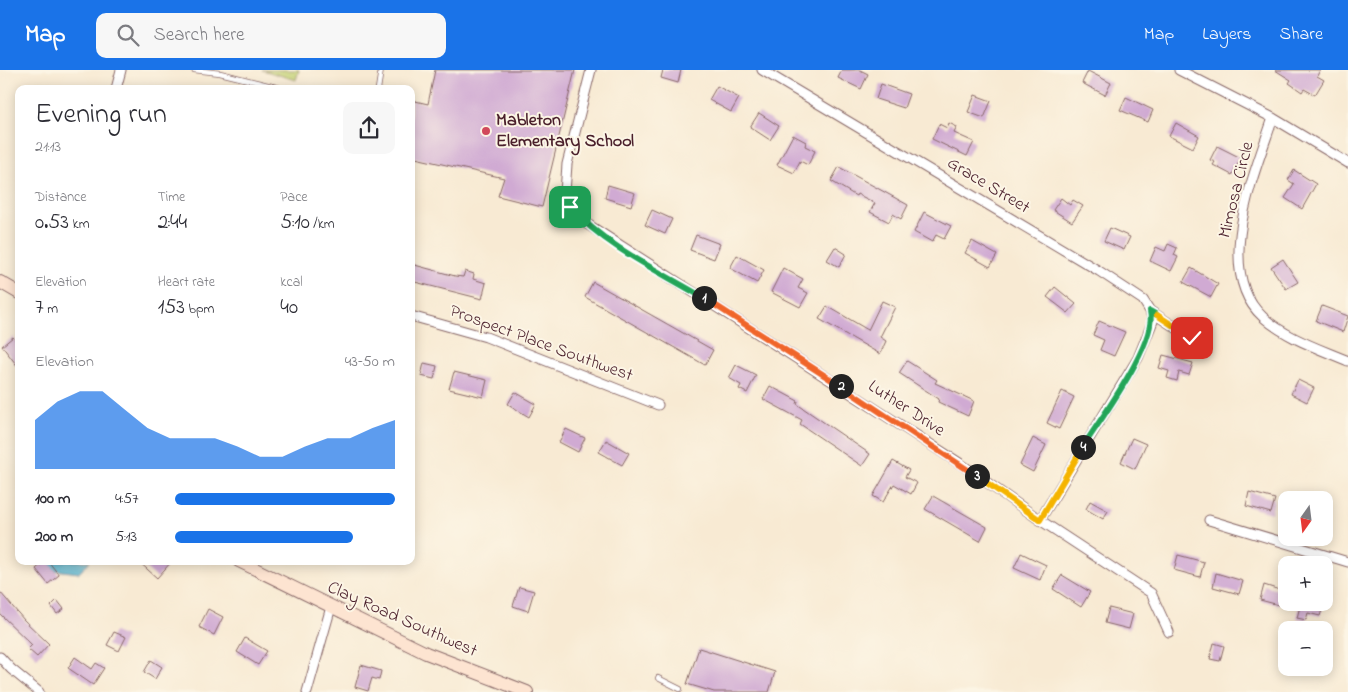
<!DOCTYPE html>
<meta charset="utf-8">
<style>
:root{--surface:#fff;--page:#f7f7f7;--text:#2b2b33;--muted:#7c7c81;--accent:#1a73e8}
body{margin:0;font-family:"Indie Flower",sans-serif;background:var(--page);color:var(--text);height:100vh;display:flex;flex-direction:column;font-size:19px;white-space:nowrap}
*{box-sizing:border-box;margin:0}
p{font-size:16px;color:var(--muted)}
.icon{flex:none;width:28px;height:28px;fill:none;stroke:currentColor;stroke-width:2;stroke-linecap:round;stroke-linejoin:round}
.map{position:relative;flex:1;overflow:hidden}
.panel{position:absolute;left:15px;top:15px;width:400px;height:480px;display:flex;flex-direction:column;background:var(--surface);border-radius:10px;box-shadow:0 2px 12px #0003}
.panel>*{flex:none}
.needle{width:32px;rotate:194deg}
.fabs{position:absolute;left:1278px;top:421px;display:grid;gap:10px}
.fabs a{display:grid;place-items:center;width:55px;height:55px;border-radius:10px;background:var(--surface);box-shadow:0 2px 12px #0003;font-size:25px}
.pin{position:absolute;display:grid;place-items:center;width:42px;height:42px;color:#fff;margin:-21px;border-radius:10px;box-shadow:0 2px 8px #0006}
.km{position:absolute;width:25px;height:25px;margin:-12px;border-radius:50%;background:#222;color:#fff;font-size:14px;line-height:25px;text-align:center}
.round{display:grid;place-items:center;flex:none;width:52px;height:52px;border-radius:10px;background:var(--page)}
.summary{display:flex;align-items:center;justify-content:space-between;height:85px;padding:0 20px}
h1{font-size:28px;font-weight:600;line-height:38px}
.stats{display:grid;grid-template-columns:repeat(3,1fr);gap:8px;height:85px;padding:5px 20px}
.stats div{display:grid;align-content:center}
.stats b{font-size:21px;font-weight:600}
.stats small{font-size:14px;font-weight:400}
.stats p{font-size:14px}
.chart{height:140px;padding:10px 20px}
.chart p{display:flex;justify-content:space-between}
.chart svg{width:100%;height:90px;margin-top:5px;fill:var(--accent);opacity:.7}
ul{padding:0 20px;list-style:none;font-size:16px}
li{display:grid;grid-template-columns:80px 60px 1fr;align-items:center;height:38px}
li i{height:12px;border-radius:6px;background:var(--accent)}
header{display:flex;align-items:center;gap:30px;box-sizing:border-box;height:70px;padding:0 25px;background:var(--accent);color:#fff}
header strong{font-size:24px}
nav{display:flex;gap:28px;margin-inline-start:auto;font-size:18px}
.search{width:350px;height:45px;background:var(--page);display:flex;align-items:center;gap:12px;box-sizing:border-box;padding:0 18px;border-radius:10px;color:var(--muted);font-size:19px}
.map>svg:first-child{display:block}
.green{fill:#c1cf71;stroke:#86774e}
.water{fill:#52b3d0;stroke:#4e697e}
.building{fill:#d0aad3}
.lines{fill:none;stroke-linecap:round;stroke-linejoin:round}
.lane-casing{stroke:#876666;stroke-width:6}
.street-casing{stroke:#876666;stroke-width:11}
.secondary-casing{stroke:#876666;stroke-width:14}
.lane{stroke:#fff;stroke-width:4.5}
.street{stroke:#fff;stroke-width:9}
.secondary{stroke:#fde4d1;stroke-width:12}
.split-1-casing{stroke:#fff;stroke-width:10}
.split-2-casing{stroke:#fff;stroke-width:10}
.split-3-casing{stroke:#fff;stroke-width:10}
.split-4-casing{stroke:#fff;stroke-width:10}
.split-5-casing{stroke:#fff;stroke-width:10}
.split-6-casing{stroke:#fff;stroke-width:10}
.split-1{stroke:#22a559;stroke-width:6}
.split-2{stroke:#f0652b;stroke-width:6}
.split-3{stroke:#f0652b;stroke-width:6}
.split-4{stroke:#f5b400;stroke-width:6}
.split-5{stroke:#22a559;stroke-width:6}
.split-6{stroke:#f5b400;stroke-width:6}
.poi-dot{fill:#d1495b;stroke:#fcf5e5;stroke-width:2}
.labels{text-anchor:middle;dominant-baseline:central;stroke-width:4;stroke-linejoin:round;paint-order:stroke}
.poi-label{font-size:18px;font-weight:bold;fill:#4a1f2b;stroke:#fcf5e5;text-anchor:start}
.street-label{font-size:18px;fill:#4a1f2b;stroke:#fcf5e5}
</style>
<header>
<strong>Map</strong>
<div class="search"><svg class="icon" aria-label="search" viewBox="0 0 24 24"><circle cx="10" cy="10" r="6"/><path d="M15 15l6 6"/></svg>Search here</div>
<nav><a>Map</a><a>Layers</a><a>Share</a></nav>
</header>
<div class="map">
<svg width="1348" height="622" viewBox="0 0 1348 622">
<rect width="100%" height="100%" fill="#fcf5e5"/>
<filter id="ink" filterUnits="userSpaceOnUse"><feTurbulence type="fractalNoise" baseFrequency=".02" numOctaves="2"/><feDisplacementMap in="SourceGraphic" scale="10" xChannelSelector="R" yChannelSelector="G"/><feConvolveMatrix kernelMatrix="1 2 1 2 8 2 1 2 1" color-interpolation-filters="sRGB"/></filter>
<filter id="wash" filterUnits="userSpaceOnUse"><feTurbulence type="fractalNoise" baseFrequency=".0096" numOctaves="4" result="noise"/><feDisplacementMap in="SourceGraphic" scale="20" xChannelSelector="R" yChannelSelector="G"/><feGaussianBlur stdDeviation="1.12" result="paint"/><feColorMatrix in="noise" values="0 0 0 0 0 0 0 0 0 0 0 0 0 0 0 0 0 1.4 0 .05"/><feComposite in="paint" operator="in"/></filter>
<g filter="url(#wash)">
<rect width="100%" height="100%" fill="#f8ead3"/>
<path class="green" d="M262 0H299L296 10Z"/>
<path class="water" d="M44 491H90L79 503 55 500Z"/>
<g id="blocks">
<path class="building" d="M435 0H575L542 137 498 126 504 108 411 87V30L428 34Z
M663 0H681L678 13 661 8Z
M842 0H860L868 4 861 19 838 8Z
M1275 0H1320L1317 6 1324 10 1315 25 1304 19 1302 22 1289 13 1291 10Z
M1088 1 1111 13 1105 25 1082 13Z
M881 14 909 24 904 38 876 29Z
M717 16 739 28 731 42 709 30Z
M975 25 991 31 984 48 968 42Z
M1126 27 1153 40 1148 52 1120 40Z
M759 43 779 56 770 70 750 57Z
M949 53 957 57 954 63 974 72 967 86 932 69 939 54 947 58Z
M1176 53 1199 66 1193 78 1169 66Z
M793 65 806 72 805 76 815 81 808 95 800 91 794 103 777 95Z
M1217 76 1241 88 1232 105 1213 95 1215 92 1210 90Z
M839 97 908 135 901 149 893 144 889 152 870 142 875 133 857 124 856 126 831 111Z
M1294 100 1316 114 1302 139 1285 128 1294 114 1288 110Z
M608 115 635 123 631 136 605 128Z
M1061 128 1070 135 1073 130 1083 136 1072 152 1053 140Z
M652 140 672 149 665 164 645 155Z
M924 142 951 156 944 169 936 165 932 172 914 162Z
M1110 158 1130 167 1124 180 1104 171Z
M696 165 720 174 714 189 690 180Z
M972 171 997 185 990 197 965 183Z
M1168 174 1177 178 1174 185 1178 187 1171 201 1150 191 1156 177 1165 181Z
M835 177 846 184 839 197 827 190Z
M737 185 764 200 757 213 730 198Z
M1283 189 1298 212 1286 219 1271 197Z
M411 194 455 206 463 207 465 201 474 204 473 209 486 213 482 229 411 211Z
M783 198 803 209 798 218 808 223 800 237 771 222Z
M1191 198 1218 214 1211 227 1183 212Z
M593 212 713 280 705 295 585 227Z
M1055 217 1076 234 1068 243 1047 227Z
M882 231 895 237 880 267 886 271 880 284 819 249 827 236 868 260Z
M1322 236 1348 246 1343 262 1316 251Z
M1099 251 1125 262 1114 286 1100 280 1104 270 1093 265Z
M13 267 19 274V298L2 276Z
M1163 285 1193 293 1189 305 1179 302 1177 311 1167 308 1169 301 1159 298Z
M907 291 937 310 935 313 974 331 968 346 938 332 939 329 899 303Z
M424 293 437 296 434 309 421 306Z
M736 295 756 305 747 323 739 319 741 315 729 308Z
M454 302 487 310 483 327 449 319Z
M1298 310 1314 318 1307 332 1291 324Z
M770 316 798 331 797 334 870 384 862 396 800 354 802 350 763 329Z
M1062 321 1074 327 1059 359 1047 353Z
M515 322 536 334 529 347 508 334Z
M566 359 585 368 578 382 559 372Z
M1033 368 1046 375 1033 402 1020 395Z
M1132 368 1146 374 1135 399 1121 392Z
M606 370 629 383 622 395 599 382Z
M893 391 909 400 905 407 917 413 911 424 894 414 883 432 873 426Z
M1249 422 1275 429 1271 443 1246 436Z
M933 426 987 457 980 471 925 439Z
M1090 431 1108 441 1103 449 1086 439Z
M1021 483 1046 495 1040 510 1014 498Z
M1178 485 1204 492 1200 507 1174 500Z
M45 491H48L59 505 48 514 36 499Z
M138 491H172L157 508Z
M1216 503 1243 511 1239 524 1213 517Z
M1062 505 1090 522 1081 537 1053 519Z
M1264 515 1283 521 1279 535 1260 530Z
M519 517 534 521 528 541 513 536Z
M0 522 24 550 49 574 37 587 28 579 32 575 0 544Z
M57 530 64 539 57 544 51 536Z
M1301 532 1324 534 1320 546 1308 543 1306 550 1297 548Z
M1109 538 1133 544 1129 559 1105 553Z
M208 539 223 547 214 565 199 557Z
M114 562 126 567 119 581 107 575Z
M245 568 267 581 258 595 237 582Z
M1214 573 1224 576 1220 591 1210 589Z
M699 578 775 602 769 622H714L687 614Z
M75 587 92 599 96 593 104 598 93 615 68 598Z
M151 590 162 597 155 609 144 602Z
M361 595 381 601 379 610 372 608 368 621 355 617Z"/>
</g>
</g>
<g filter="url(#ink)">
<use href="#blocks" fill-opacity="0" stroke="#876666" stroke-width="1"/>
<g class="lines">
<defs>
<path id="lane" d="M194 0 220 3 284 19
M378 19 381 0
M658 608 680 619"/>
<path id="street" d="M591 0 567 94 565 123 570 137 584 152 961 394 1040 450 1151 523 1169 562
M762 0 1099 201 1143 230 1150 241 1192 268
M1179 0 1273 48 1348 93
M116 19 121 0
M1273 48C1255 103 1212 201 1263 247 1286 268 1320 279 1348 291
M411 246 486 267 658 335
M1040 450 1138 288 1153 251 1150 241
M1209 450 1348 492
M0 587 11 599 39 622
M307 622 331 537"/>
<path id="secondary" d="M0 212 19 223
M239 491 426 583 527 622"/>
</defs>
<use href="#lane" class="lane-casing"/>
<use href="#street" class="street-casing"/>
<use href="#secondary" class="secondary-casing"/>
<use href="#lane" class="lane"/>
<use href="#street" class="street"/>
<use href="#secondary" class="secondary"/>
</g>
</g>
<g class="lines" filter="url(#ink)">
<defs>
<path id="split-1" d="M570 137C606 177 659 201 704 228"/>
<path id="split-2" d="M704 228 841 316"/>
<path id="split-3" d="M841 316 977 406"/>
<path id="split-4" d="M977 406 1040 450 1083 377"/>
<path id="split-5" d="M1083 377C1101 348 1158 272 1150 241L1157 245"/>
<path id="split-6" d="M1157 245 1192 268"/>
</defs>
<use href="#split-1" class="split-1-casing"/>
<use href="#split-2" class="split-2-casing"/>
<use href="#split-3" class="split-3-casing"/>
<use href="#split-4" class="split-4-casing"/>
<use href="#split-5" class="split-5-casing"/>
<use href="#split-6" class="split-6-casing"/>
<use href="#split-1" class="split-1"/>
<use href="#split-2" class="split-2"/>
<use href="#split-3" class="split-3"/>
<use href="#split-4" class="split-4"/>
<use href="#split-5" class="split-5"/>
<use href="#split-6" class="split-6"/>
</g>
<circle class="poi-dot" cx="486" cy="61" r="5"/>
<g class="labels">
<g class="poi-label">
<text x="496" y="51">Mableton<tspan x="496" dy="21">Elementary School</tspan></text>
</g>
<g class="street-label">
<text transform="translate(988 116) rotate(31)">Grace Street</text>
<text transform="translate(1237 120) rotate(-76)">Mimosa Circle</text>
<text transform="translate(541 274) rotate(20)">Prospect Place Southwest</text>
<text transform="translate(906 339) rotate(33)">Luther Drive</text>
<text transform="translate(402 550) rotate(24)">Clay Road Southwest</text>
</g>
</g>
</svg>
<div class="fabs">
<a><svg class="needle" viewBox="-14 -14 28 28"><path d="M0-13l5 13h-10z" fill="#e53935"/><path d="M0 13l5-13h-10z" fill="#7c7c81"/></svg></a>
<a>+</a>
<a>−</a>
</div>
<div class="pin" style="left:570px;top:137px;background:#1e9e55"><svg class="icon" aria-label="arrive" viewBox="0 0 24 24"><path d="M6 21V4h12l-3 4 3 4H6"/></svg></div>
<div class="pin" style="left:1192px;top:268px;background:#d93025"><svg class="icon" aria-label="check" viewBox="0 0 24 24"><path d="M5 12l5 5 9-10"/></svg></div>
<b class="km" style="left:704px;top:228px">1</b>
<b class="km" style="left:841px;top:316px">2</b>
<b class="km" style="left:977px;top:406px">3</b>
<b class="km" style="left:1083px;top:377px">4</b>
<section class="panel">
<div class="summary"><div><h1>Evening run</h1><p>21:13</p></div><a class="round"><svg class="icon" aria-label="share" viewBox="0 0 24 24"><path d="M12 15V3M7 8l5-5 5 5M5 13v7h14v-7"/></svg></a></div>
<div class="stats">
<div><p>Distance</p><b>0.53<small> km</small></b></div>
<div><p>Time</p><b>2:44</b></div>
<div><p>Pace</p><b>5:10<small> /km</small></b></div>
</div>
<div class="stats">
<div><p>Elevation</p><b>7<small> m</small></b></div>
<div><p>Heart rate</p><b>153<small> bpm</small></b></div>
<div><p>kcal</p><b>40</b></div>
</div>
<div class="chart"><p><span>Elevation</span>43–50 m</p>
<svg viewBox="0 0 160 44" preserveAspectRatio="none"><path d="M0 44V20L10 11L20 6L30 6L40 15L50 24L60 29L70 29L80 29L90 33L100 38L110 38L120 33L130 29L140 29L150 24L160 20V44z"/></svg>
</div>
<ul>
<li><b>100 m</b>4:57<i style="width:100%"></i></li>
<li><b>200 m</b>5:13<i style="width:81%"></i></li>
</ul>
</section>
</div>
